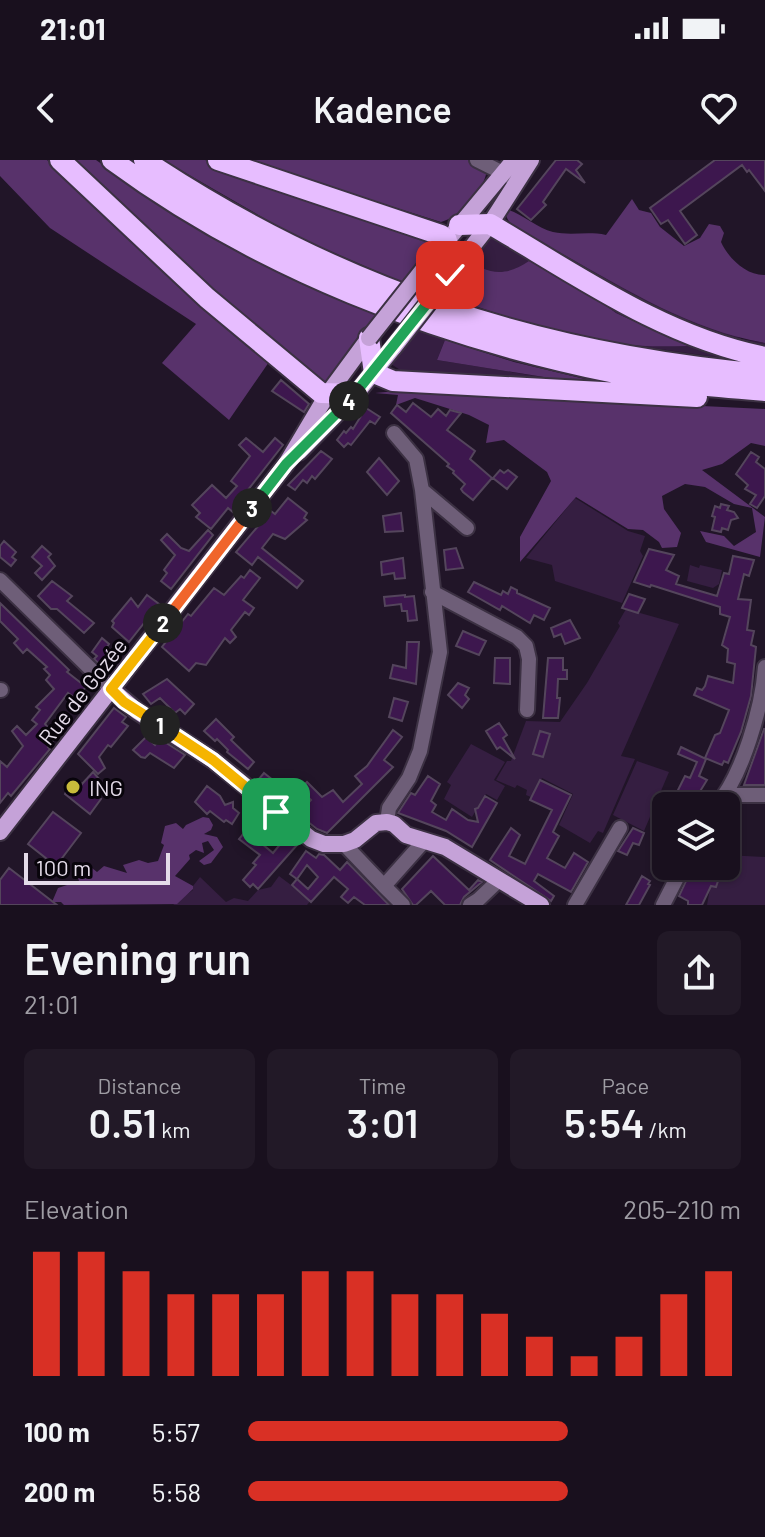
<!DOCTYPE html>
<meta charset="utf-8">
<style>
:root{--surface:#19101e;--page:#221927;--text:#f1f3f6;--muted:#9f9da4;--line:#37303c;--accent:#d93025}
body{margin:0;font-family:Barlow,sans-serif;background:var(--page);color:var(--text);height:100vh;display:flex;flex-direction:column;font-size:30px;white-space:nowrap}
*{box-sizing:border-box;margin:0}
p{font-size:26px;color:var(--muted)}
.icon{flex:none;width:44px;height:44px;fill:none;stroke:currentColor;stroke-width:2;stroke-linecap:round;stroke-linejoin:round}
.map{position:relative;height:745px;overflow:hidden}
.sheet{display:flex;flex-direction:column;background:var(--surface);flex:1}
.sheet>*{flex:none}
.buttons{position:absolute;left:652px;top:632px;display:grid;gap:16px}
.buttons a{display:grid;place-items:center;width:88px;height:88px;border-radius:12px;background:var(--surface);box-shadow:0 2px 6px #0004,0 0 0 2px var(--line);font-size:40px}
.scale{position:absolute;left:24px;bottom:20px;width:146px;box-sizing:border-box;padding-left:8px;border:4px solid #e4dbe9;border-top:0;font-size:22px;line-height:28px;white-space:nowrap;color:#e4dbe9;-webkit-text-stroke:6px #08040b;paint-order:stroke}
.pin{position:absolute;display:grid;place-items:center;width:68px;height:68px;color:#fff;margin:-34px;border-radius:16px;box-shadow:0 4px 12px #0006}
.km{position:absolute;width:40px;height:40px;margin:-20px;border-radius:50%;background:#222;color:#fff;font-size:22px;line-height:40px;text-align:center}
.round{display:grid;place-items:center;flex:none;width:84px;height:84px;border-radius:12px;background:var(--page)}
.overview{display:flex;align-items:center;justify-content:space-between;height:136px;padding:0 24px}
h1{font-size:44px;font-weight:600;line-height:60px}
.stats{display:grid;grid-template-columns:repeat(3,1fr);gap:12px;height:136px;padding:8px 24px}
.stats div{display:grid;align-content:center;border-radius:12px;background:var(--page);text-align:center}
.stats b{font-size:40px;font-weight:600}
.stats small{font-size:22px;font-weight:400}
.stats p{font-size:22px}
.chart{height:224px;padding:16px 24px}
.chart p{display:flex;justify-content:space-between}
.chart svg{width:100%;height:144px;margin-top:8px;stroke:var(--accent);stroke-width:6}
ul{padding:0 24px;list-style:none;font-size:26px}
li{display:grid;grid-template-columns:128px 96px 1fr;align-items:center;height:60px}
li i{height:20px;border-radius:10px;background:var(--accent)}
.status{display:flex;justify-content:space-between;align-items:center;height:56px;padding:0 40px;background:var(--surface);direction:ltr}
.status svg{height:22px;fill:currentColor}
header{display:flex;justify-content:space-between;align-items:center;height:104px;padding:0 24px;background:var(--surface);font-size:36px;font-weight:600}
.map>svg:first-child{display:block}
.green{fill:#351e41}
.forest{fill:#58326b}
.building{fill:#3d174e;stroke:#54455c;stroke-width:2}
.lines{fill:none;stroke-linecap:round;stroke-linejoin:round}
.minor-casing{stroke:#3c3143;stroke-width:18}
.major-casing{stroke:#3c3143;stroke-width:20}
.highway-casing{stroke:#3c3143;stroke-width:24}
.minor{stroke:#6e5e78;stroke-width:14}
.major{stroke:#c5a2d8;stroke-width:16}
.highway{stroke:#e7bdff;stroke-width:20}
.major-bridge-casing{stroke:#3c3143;stroke-width:20;stroke-linecap:butt}
.major-bridge{stroke:#c5a2d8;stroke-width:16}
.split-1-casing{stroke:#fff;stroke-width:16}
.split-2-casing{stroke:#fff;stroke-width:16}
.split-3-casing{stroke:#fff;stroke-width:16}
.split-4-casing{stroke:#fff;stroke-width:16}
.split-5-casing{stroke:#fff;stroke-width:16}
.split-1{stroke:#f5b400;stroke-width:10}
.split-2{stroke:#f5b400;stroke-width:10}
.split-3{stroke:#f0652b;stroke-width:10}
.split-4{stroke:#22a559;stroke-width:10}
.split-5{stroke:#22a559;stroke-width:10}
.poi-dot{fill:#c8bb3b;stroke:#08040b;stroke-width:3}
.labels{text-anchor:middle;dominant-baseline:central;stroke-width:6;stroke-linejoin:round;paint-order:stroke}
.street-label{font-size:22px;fill:#e4dbe9;stroke:#08040b}
.poi-label{font-size:22px;fill:#e4dbe9;stroke:#08040b;text-anchor:start}
</style>
<div class="status"><b>21:01</b><svg viewBox="0 0 49 12"><path d="M0 12V9h3v3zM5 12V6h3v6zM10 12V3h3v9zM15 12V0h3v12zM26 1h20v11H26zM47 4h2v5h-2z"/></svg></div>
<header><svg class="icon" aria-label="back" viewBox="0 0 24 24"><path d="M15 5l-7 7 7 7"/></svg>Kadence<svg class="icon" aria-label="heart" viewBox="0 0 24 24"><path d="M12 20l-8-8c-3-5 5-10 8-4 3-6 11-1 8 4z"/></svg></header>
<div class="map">
<svg width="765" height="745" viewBox="0 0 765 745">
<rect width="100%" height="100%" fill="#211528"/>
<path class="green" d="M492 74 758 203 631 185H686L616 153 586 131 514 112H489L482 108 462 115Z
M537 80 742 179 765 183V188C681 168 610 124 537 80Z
M417 169 445 180 437 200 574 222 585 219 627 224 624 227 405 213 391 204Z
M575 338 628 371 645 376 640 391 643 396 622 443 555 421 552 405 526 398Z
M690 405 699 408 700 405 722 410 719 424 713 428 687 421Z
M626 449 679 464 621 596 635 599 603 673 598 671 590 683 559 665 573 634 542 618 531 637 526 635 527 630 517 625 515 628 496 620 507 601H511L526 561 560 562 587 523 620 466 618 463Z
M471 584 505 602 494 620 505 626 497 640 486 634 472 657 444 639 451 625 447 622Z
M637 601 669 612 644 671 613 655Z
M726 695 765 697V745H707L714 706H726Z
M279 716 311 740 307 745H173L193 730V726L200 717 226 742 234 738 248 741 258 730 271 727Z"/>
<path class="forest" d="M0 0H47L189 132 269 202 229 260 162 203 196 164 50 68 0 16Z
M70 0H96L160 45 257 102 378 155 326 223 317 219 216 136Z
M163 0H205L437 80 404 123 295 76Z
M244 0H468L487 10C484 31 460 57 441 62Z
M632 39 639 50 651 53 660 67 684 86 700 78 709 64 720 66 724 73 721 82C728 98 747 116 765 115V183C678 168 603 114 526 74 516 68 504 62 506 49 523 54 537 68 553 72 571 76 588 71 606 75Z
M529 101 586 131 616 153 688 186C669 186 650 187 632 185 571 179 502 155 444 136L462 115 482 108C499 116 515 111 529 101Z
M445 180 514 202 585 219 575 222 437 200Z
M397 231 765 249V286L751 283 722 304 702 310 765 357 760 397 706 382 700 371 724 376 734 386 756 372 752 348 734 344 705 327 685 324 662 336 664 349 681 373 677 387 662 388 659 382 643 370 628 369 576 337 520 402V377L551 321 547 312 504 280 486 283 489 265 469 255 415 238 396 245 398 235 375 233Z
M203 657 209 658 213 665 211 670 204 674 217 677 223 687 211 703 204 705 199 701 214 690 208 681 202 683 204 693 196 690 189 695 190 699 175 716 193 726V729L177 744 64 745 61 742H52L58 728 79 721 77 715 87 704 97 712 104 706 127 713 123 705 139 700 148 703 158 701 164 685 161 683 165 666 176 663 183 669 186 665Z"/>
<path class="building" d="M556 0H577L582 4 576 10 585 23 566 9 543 42 546 45 531 60 517 49Z
M715 0H765V31L749 10 747 12 742 5 680 51 697 75 685 84 668 60 661 64 650 48Z
M281 220 309 244 304 252 272 231Z
M413 243 431 257 438 249 446 256 450 250 461 253 447 270 475 291 470 299 492 318 473 340 463 332 461 329 465 324 453 313 454 311 447 306 449 304 391 253 397 245 406 252Z
M366 248 380 257 375 264 370 261 351 285 348 283 344 287 337 280 344 271 346 273 351 267 353 269Z
M246 278 263 292 275 278 283 285 240 340 242 342 234 353 228 348 211 369 196 357 200 353 192 345 212 325 226 338 237 326 231 321 250 296 239 285Z
M321 291 332 299 315 319 312 316 307 323 303 320 295 330 288 325Z
M751 292 759 297 756 302 765 309V336L757 348 750 344 756 335 745 329 748 325 736 314Z
M379 298 399 321 387 335 367 312Z
M500 310 504 313 508 310 517 317 507 329 493 318Z
M288 338 307 353 304 358 307 360 285 379 273 374 262 388 303 421 297 428 258 397 252 405 236 392 271 351 275 354Z
M721 344 729 346 727 350 734 352 738 358 731 360 728 370 722 368 721 372 712 370 715 357 712 356 715 346 720 348Z
M401 353 403 371 385 372 383 356Z
M208 370 213 375 171 429 161 421 167 413 164 410 175 395 161 380 167 374 181 388 189 391Z
M4 381 16 392 12 397 16 400 11 406 0 397V386Z
M42 386 51 394 48 397 55 406 42 420 35 413 42 406 32 397Z
M456 388 463 408 446 410 444 390Z
M649 389 674 395 666 410 679 416 676 424 717 436 724 413 729 414 733 396 754 400 749 416 744 414 738 439 751 440 747 470 754 471 751 485 756 487 751 536 741 572 728 603 724 601 722 605 705 598 715 575 720 573 729 550 694 535 697 528 702 530 705 526 708 516 733 523 735 504 727 502 728 489 722 485 730 457 720 454V447L651 425 650 427 634 422Z
M403 398 405 418 395 419 394 413 382 415 381 402Z
M250 410 260 418 243 440 254 448 249 455 245 452 231 470 236 477 230 483 225 478 206 505 196 503 189 511 162 487 188 454 191 456 214 428 224 435 241 416 244 418Z
M52 421 72 436 67 441 94 463 84 473 57 449H51L38 436Z
M474 422 501 435 503 431 508 434 511 427 517 430V433L550 448 544 460 534 455 530 463 502 446 500 450 468 432Z
M629 434 645 439 638 453 622 448Z
M147 435 159 444 129 482 112 467 114 463 112 461 131 438 138 447Z
M405 435V437L414 436 417 460 408 461 407 451H402L401 444 385 446 384 437Z
M0 443 69 510 67 512 86 527 76 539 68 533 45 564 56 577 48 587 50 589 11 636 8 633 0 643V601L7 607 23 586 12 571 17 566 26 575 37 564 32 560 40 550 36 547 54 529 46 520 50 515 44 509 47 507 27 489 23 493 14 483 18 479 0 461Z
M570 460 580 478 565 484 561 474 554 477 551 468Z
M463 471 486 481 479 495 456 486Z
M102 478 109 484 107 487 119 496 107 511 94 499 97 496 92 492Z
M407 482H419L416 524 390 518 393 505 406 508Z
M495 498H510V524L494 523Z
M548 498H563V510H567V519H558L557 538H560L558 558H543Z
M167 519 194 544 185 554 180 549 175 553 160 538 151 544 143 534Z
M458 523 469 528 465 535 469 539 462 548 448 535Z
M394 538 408 542 402 561 389 557Z
M114 548 126 557 122 562 128 566 111 587 108 585 99 597 105 608 98 614 78 594Z
M216 559 234 577 231 580 254 602 248 609 227 592 228 590 217 579 215 581 204 571Z
M499 563 507 575 503 578 515 599 500 587 497 589 486 571Z
M765 569V625H744L764 569Z
M393 570 402 577 384 600 393 607 327 673 317 669 298 654 311 640 300 629 307 622 322 637 333 630 343 642 362 624 355 616 367 606Z
M540 571 550 574 543 597 533 594Z
M146 577 155 585 160 579 185 595 174 608 150 593 145 598 141 597 133 590Z
M681 587 706 599 699 616 707 620 691 646H670L685 616 690 618 697 602 678 594Z
M93 612 100 620 90 630 101 639 90 654 65 634 72 621 76 620 82 624Z
M264 613 283 628 277 635 258 620Z
M428 616 440 624 431 641 436 645 432 652 446 660 452 649 468 660 478 662 475 649 478 648 485 636 497 643 472 687 446 671 398 653 411 633 415 635Z
M540 620 571 635 553 672 559 676 547 698 565 708 574 693 588 702 571 732 538 714 534 721 554 736 551 741 490 700 511 668 520 675 509 696 525 704 552 650 530 640Z
M207 626 220 636 225 645 233 642V648L239 653 232 664 226 660 224 662 210 651 207 654 195 642Z
M53 652 81 673 56 706 28 684Z
M253 662 268 674 261 683 273 693 287 676 297 685 258 729 253 724 250 727 243 720 256 705 253 703 260 695 239 679Z
M633 668 644 673 639 685 633 683 627 695 618 691Z
M306 691 316 698 319 694 324 695 340 710 347 702 389 745H365L354 737 348 743 341 737 348 729 334 717 311 742 292 725 297 719 308 729 318 717 307 705 297 719 290 714Z
M433 696 469 730 478 720 482 722 464 737 460 745H445L431 731 416 745H413L402 729Z
M693 706H707L721 712 716 727 711 726 702 745H688V741L679 736Z
M9 708 57 745H0V720Z
M642 716 650 721 648 724 650 725 639 745H626Z"/>
<g class="lines">
<defs>
<path id="minor" d="M477 0 513 18
M422 330 467 368
M0 420 111 529
M432 432 517 477 526 486 529 499 527 550
M0 530H1
M726 635H765
M716 646C743 615 762 547 765 507
M387 662 389 648 409 618 420 591 440 492 422 330 416 299 394 273
M344 684 384 726
M403 745 384 726 424 681
M470 745 478 740 499 720
M575 745 620 668
M663 745 683 706"/>
<path id="major" d="M426 106 514 0
M450 115 490 64 531 0
M299 292 356 234 394 187
M111 529 137 551 213 600 311 679 324 684H344L355 680 376 663 387 662 394 664 406 675 445 687 541 745
M0 672 286 304 327 235 369 178"/>
<path id="highway" d="M60 0 207 138 321 233 356 234
M112 0C259 108 437 177 615 213 664 223 715 227 765 231
M144 0C336 128 536 194 765 214
M218 0 441 75 447 80 450 115
M459 65 490 64C577 115 664 177 765 197
M369 178 374 213 393 221 697 237"/>
</defs>
<use href="#minor" class="minor-casing"/>
<use href="#major" class="major-casing"/>
<use href="#highway" class="highway-casing"/>
<use href="#minor" class="minor"/>
<use href="#major" class="major"/>
<use href="#highway" class="highway"/>
<defs>
<path id="major-bridge" d="M369 178 426 106
M394 187 450 115"/>
</defs>
<use href="#major-bridge" class="major-bridge-casing"/>
<use href="#major-bridge" class="major-bridge"/>
</g>
<g class="lines">
<defs>
<path id="split-1" d="M160 565 213 600 276 652"/>
<path id="split-2" d="M160 565 124 542 111 529 163 463"/>
<path id="split-3" d="M163 463 252 348"/>
<path id="split-4" d="M252 348 286 304 349 241"/>
<path id="split-5" d="M349 241 450 115"/>
</defs>
<use href="#split-1" class="split-1-casing"/>
<use href="#split-2" class="split-2-casing"/>
<use href="#split-3" class="split-3-casing"/>
<use href="#split-4" class="split-4-casing"/>
<use href="#split-5" class="split-5-casing"/>
<use href="#split-1" class="split-1"/>
<use href="#split-2" class="split-2"/>
<use href="#split-3" class="split-3"/>
<use href="#split-4" class="split-4"/>
<use href="#split-5" class="split-5"/>
</g>
<circle class="poi-dot" cx="73" cy="627" r="8"/>
<g class="labels">
<g class="street-label">
<text transform="translate(82 531) rotate(-52)">Rue de Gozée</text>
</g>
<g class="poi-label">
<text x="89" y="627">ING</text>
</g>
</g>
</svg>
<div class="buttons">
<a><svg class="icon" aria-label="layers" viewBox="0 0 24 24"><path d="M12 4l9 5-9 5-9-5zM3 14l9 5 9-5"/></svg></a>
</div>
<div class="scale">100 m</div>
<div class="pin" style="left:276px;top:652px;background:#1e9e55"><svg class="icon" aria-label="arrive" viewBox="0 0 24 24"><path d="M6 21V4h12l-3 4 3 4H6"/></svg></div>
<div class="pin" style="left:450px;top:115px;background:#d93025"><svg class="icon" aria-label="check" viewBox="0 0 24 24"><path d="M5 12l5 5 9-10"/></svg></div>
<b class="km" style="left:160px;top:565px">1</b>
<b class="km" style="left:163px;top:463px">2</b>
<b class="km" style="left:252px;top:348px">3</b>
<b class="km" style="left:349px;top:241px">4</b>
</div>
<section class="sheet">
<div class="overview"><div><h1>Evening run</h1><p>21:01</p></div><a class="round"><svg class="icon" aria-label="share" viewBox="0 0 24 24"><path d="M12 15V3M7 8l5-5 5 5M5 13v7h14v-7"/></svg></a></div>
<div class="stats">
<div><p>Distance</p><b>0.51<small> km</small></b></div>
<div><p>Time</p><b>3:01</b></div>
<div><p>Pace</p><b>5:54<small> /km</small></b></div>
</div>
<div class="chart"><p><span>Elevation</span>205–210 m</p>
<svg viewBox="0 0 160 44" preserveAspectRatio="none"><path d="M5 44V6M15 44V6M25 44V12M35 44V19M45 44V19M55 44V19M65 44V12M75 44V12M85 44V19M95 44V19M105 44V25M115 44V32M125 44V38M135 44V32M145 44V19M155 44V12"/></svg>
</div>
<ul>
<li><b>100 m</b>5:57<i style="width:65%"></i></li>
<li><b>200 m</b>5:58<i style="width:65%"></i></li>
</ul>
</section>
